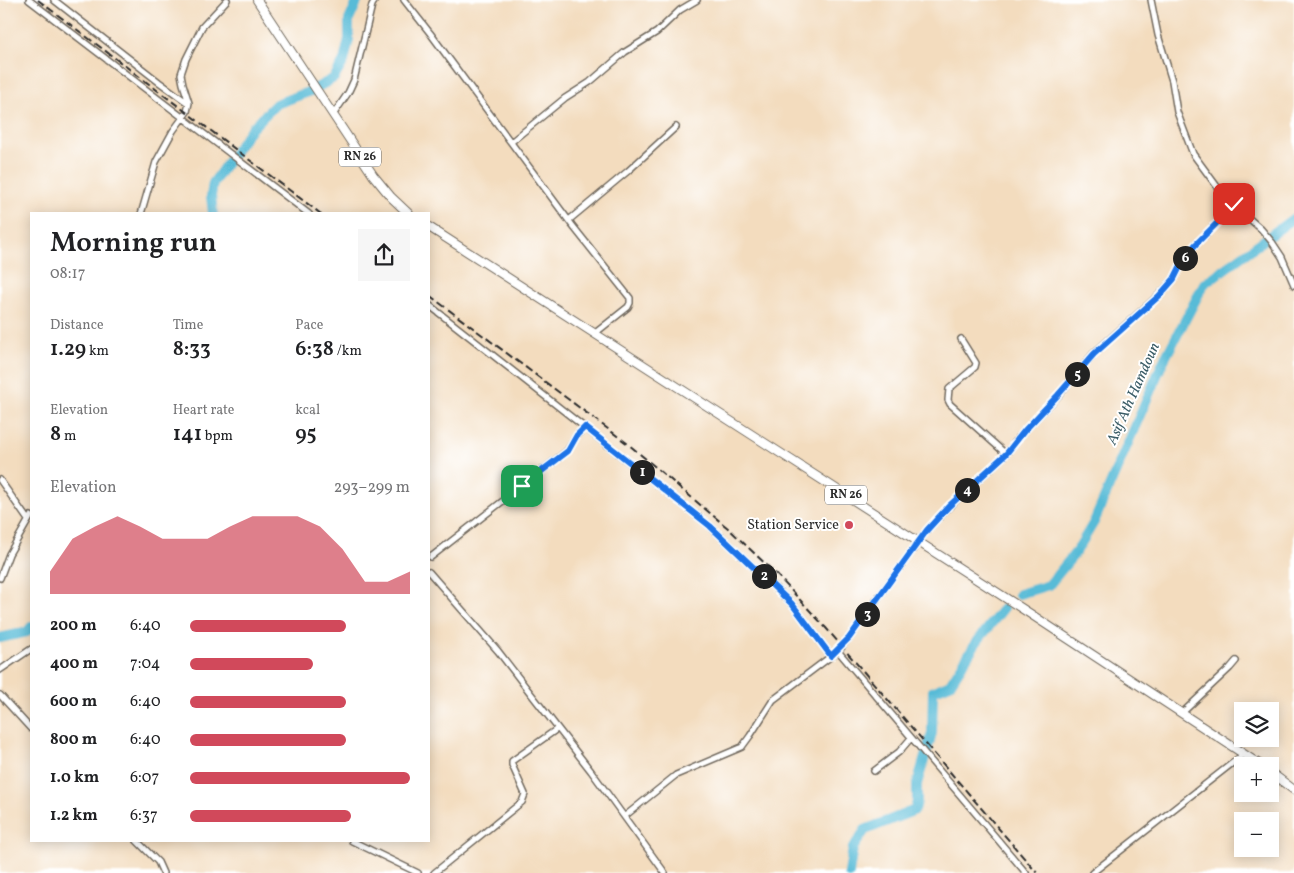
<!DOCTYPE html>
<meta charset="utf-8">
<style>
:root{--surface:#fff;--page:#f6f6f6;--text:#202124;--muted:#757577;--accent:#d1495b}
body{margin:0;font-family:Vollkorn,serif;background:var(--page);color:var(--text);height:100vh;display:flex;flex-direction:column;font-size:19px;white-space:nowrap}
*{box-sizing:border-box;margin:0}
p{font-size:16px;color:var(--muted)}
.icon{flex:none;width:28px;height:28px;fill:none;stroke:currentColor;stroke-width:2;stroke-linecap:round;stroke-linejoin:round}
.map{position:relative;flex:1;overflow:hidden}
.sheet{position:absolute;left:30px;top:212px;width:400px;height:630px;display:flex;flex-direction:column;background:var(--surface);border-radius:0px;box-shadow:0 2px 12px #0003}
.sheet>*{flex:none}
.buttons{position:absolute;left:1234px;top:702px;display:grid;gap:10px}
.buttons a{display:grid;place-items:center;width:45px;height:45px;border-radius:0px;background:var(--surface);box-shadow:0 2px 12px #0003;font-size:25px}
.pin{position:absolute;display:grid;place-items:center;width:42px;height:42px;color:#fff;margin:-21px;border-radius:10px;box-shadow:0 2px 8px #0006}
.km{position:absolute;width:25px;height:25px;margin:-12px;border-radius:50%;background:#222;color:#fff;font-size:14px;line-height:25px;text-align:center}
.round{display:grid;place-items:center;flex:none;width:52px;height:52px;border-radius:0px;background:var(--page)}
.summary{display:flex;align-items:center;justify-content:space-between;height:85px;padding:0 20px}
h1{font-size:28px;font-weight:600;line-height:38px}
.metrics{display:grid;grid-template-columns:repeat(3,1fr);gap:8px;height:85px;padding:5px 20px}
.metrics div{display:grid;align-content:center}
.metrics b{font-size:21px;font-weight:600}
.metrics small{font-size:14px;font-weight:400}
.metrics p{font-size:14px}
.chart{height:140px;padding:10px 20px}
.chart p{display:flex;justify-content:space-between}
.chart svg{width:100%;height:90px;margin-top:5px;fill:var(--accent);opacity:.7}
ul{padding:0 20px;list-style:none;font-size:16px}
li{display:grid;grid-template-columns:80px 60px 1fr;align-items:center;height:38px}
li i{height:12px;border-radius:6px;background:var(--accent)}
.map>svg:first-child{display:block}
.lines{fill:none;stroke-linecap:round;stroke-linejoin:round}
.river{stroke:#58bbd7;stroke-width:10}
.street-casing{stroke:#71695e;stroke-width:8}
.primary-casing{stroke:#71695e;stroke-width:10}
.street{stroke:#fff;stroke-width:5}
.primary{stroke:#fff;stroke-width:8}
.rail{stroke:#2b2b2b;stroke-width:2;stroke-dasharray:8 4;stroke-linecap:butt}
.route-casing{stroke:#fff;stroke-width:10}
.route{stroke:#1a73e8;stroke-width:6}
.poi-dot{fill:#d1495b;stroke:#fff;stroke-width:2}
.labels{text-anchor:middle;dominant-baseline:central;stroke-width:4;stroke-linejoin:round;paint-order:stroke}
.shield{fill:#fff;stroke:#6b6b6b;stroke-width:1}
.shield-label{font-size:12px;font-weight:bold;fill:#2b2b2b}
.poi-label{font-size:14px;fill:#2b2b2b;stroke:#fff;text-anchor:end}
.water-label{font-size:15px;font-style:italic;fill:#3b5d67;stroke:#fff}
</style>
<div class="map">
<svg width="1294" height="873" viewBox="0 0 1294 873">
<rect width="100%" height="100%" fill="#fff"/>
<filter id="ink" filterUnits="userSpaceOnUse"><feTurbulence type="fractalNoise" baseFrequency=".02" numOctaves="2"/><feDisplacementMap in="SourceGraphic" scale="10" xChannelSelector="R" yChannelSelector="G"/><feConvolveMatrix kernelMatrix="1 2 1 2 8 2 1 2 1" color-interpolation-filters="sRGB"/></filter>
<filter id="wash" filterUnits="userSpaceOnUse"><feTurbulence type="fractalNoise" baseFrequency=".0096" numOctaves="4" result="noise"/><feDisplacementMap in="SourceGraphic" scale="20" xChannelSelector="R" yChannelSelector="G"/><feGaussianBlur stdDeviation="1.12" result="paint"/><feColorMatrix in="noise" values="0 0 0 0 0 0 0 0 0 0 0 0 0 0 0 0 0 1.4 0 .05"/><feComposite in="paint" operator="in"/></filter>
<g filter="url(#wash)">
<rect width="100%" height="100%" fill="#f3dcbe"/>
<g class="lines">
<path class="river" d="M213 214 211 196 213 183 250 130 276 104 311 91 334 78 344 61 349 39V20L358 0
M1019 594 1049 585 1076 552 1094 522 1162 364 1204 284 1294 218
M0 638 27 632 31 627
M849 873 853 848 865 830 915 810 917 801V784L932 733 933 691 950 684 976 643 1003 609"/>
</g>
</g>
<g filter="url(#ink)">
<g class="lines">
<defs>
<path id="street" d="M29 0 309 214
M54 0 159 82 188 103
M404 0 430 33 572 225 630 298V303L628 307 594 334
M1151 0 1158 35 1172 81 1177 112 1193 154 1224 196 1261 229 1272 242 1282 257 1294 285
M333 115 348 93 354 80 372 5 375 0
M511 142 565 98 590 82 625 52 657 32 680 10 697 0
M141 214 156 162 173 131 187 112 189 103 183 84 181 74 186 59 202 27 227 0
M569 220 628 171 676 127
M429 305 710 526 792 604 831 656
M961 339 976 363 975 367 949 389 948 400 950 404 1006 454
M0 480 28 520
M431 557 567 451 577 435 585 427
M429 572 498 651 528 690 591 771 665 873
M0 578 9 554 31 516
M838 651 1026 873
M0 670 31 649
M0 695 31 729
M1182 713 1230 668 1236 661
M874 771 899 752 911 738
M625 816 676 775 742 747 750 736 773 700 838 651 849 638 927 530 949 507 1006 454 1025 430 1059 395 1093 354 1159 295 1174 279 1185 257 1196 244 1226 214 1234 204
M137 841 158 862 163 873
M352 841 418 873
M434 873 522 802 525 794 512 765V761L557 729
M1092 873 1244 754"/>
<path id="primary" d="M257 0 373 175 391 197 409 214
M429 227 1029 613 1262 766
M1270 772 1294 790"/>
</defs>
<use href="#street" class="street-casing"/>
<use href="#primary" class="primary-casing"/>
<use href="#street" class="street"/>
<use href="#primary" class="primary"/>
<path class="rail" d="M38 0 321 214
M429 295 628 444 729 529 776 574 826 628 1037 873"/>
</g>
</g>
<g class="lines" filter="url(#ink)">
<defs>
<path id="route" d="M522 486 568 451 577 435 585 427 710 526 792 604 831 656 849 638 927 530 949 506 1006 454 1025 430 1058 395 1094 354 1159 296 1174 279 1185 257 1196 244 1226 214 1234 204"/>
</defs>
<use href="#route" class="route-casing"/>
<use href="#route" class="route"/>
</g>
<circle class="poi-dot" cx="849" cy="525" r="5"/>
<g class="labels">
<g class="shield">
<rect x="339" y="147.5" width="42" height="19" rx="4"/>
<rect x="825" y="485.5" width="42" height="19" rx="4"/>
</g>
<g class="shield-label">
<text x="360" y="157">RN 26</text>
<text x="846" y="495">RN 26</text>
</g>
<g class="poi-label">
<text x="839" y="525">Station Service</text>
</g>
<g class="water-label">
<text transform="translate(1134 394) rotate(-66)">Asif Ath Hamdoun</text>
</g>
</g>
</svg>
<div class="buttons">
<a><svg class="icon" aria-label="layers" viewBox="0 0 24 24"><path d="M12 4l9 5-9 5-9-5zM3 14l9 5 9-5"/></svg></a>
<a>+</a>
<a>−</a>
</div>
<div class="pin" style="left:522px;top:486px;background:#1e9e55"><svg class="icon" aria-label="arrive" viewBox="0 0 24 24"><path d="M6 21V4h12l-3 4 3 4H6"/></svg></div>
<div class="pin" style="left:1234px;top:204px;background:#d93025"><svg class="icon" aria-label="check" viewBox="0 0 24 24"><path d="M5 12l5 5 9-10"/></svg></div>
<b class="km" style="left:642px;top:472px">1</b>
<b class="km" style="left:764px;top:576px">2</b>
<b class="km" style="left:867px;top:614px">3</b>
<b class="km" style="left:967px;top:490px">4</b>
<b class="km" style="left:1077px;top:374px">5</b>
<b class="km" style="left:1185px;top:258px">6</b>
<section class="sheet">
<div class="summary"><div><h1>Morning run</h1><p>08:17</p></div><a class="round"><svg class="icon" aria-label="share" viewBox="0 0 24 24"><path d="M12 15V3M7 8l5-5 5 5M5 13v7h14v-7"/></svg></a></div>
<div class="metrics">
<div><p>Distance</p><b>1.29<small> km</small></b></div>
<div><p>Time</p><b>8:33</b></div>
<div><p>Pace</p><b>6:38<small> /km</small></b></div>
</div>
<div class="metrics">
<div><p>Elevation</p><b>8<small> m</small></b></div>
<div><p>Heart rate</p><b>141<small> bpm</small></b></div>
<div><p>kcal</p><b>95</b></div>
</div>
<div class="chart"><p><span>Elevation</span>293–299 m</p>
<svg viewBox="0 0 160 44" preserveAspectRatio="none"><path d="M0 44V33L10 17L20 11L30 6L40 11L50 17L60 17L70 17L80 11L90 6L100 6L110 6L120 11L130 22L140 38L150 38L160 33V44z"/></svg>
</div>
<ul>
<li><b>200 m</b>6:40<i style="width:71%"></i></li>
<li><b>400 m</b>7:04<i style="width:56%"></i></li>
<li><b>600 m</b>6:40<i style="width:71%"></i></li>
<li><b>800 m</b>6:40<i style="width:71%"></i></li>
<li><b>1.0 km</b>6:07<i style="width:100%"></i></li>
<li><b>1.2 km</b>6:37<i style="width:73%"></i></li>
</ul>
</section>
</div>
